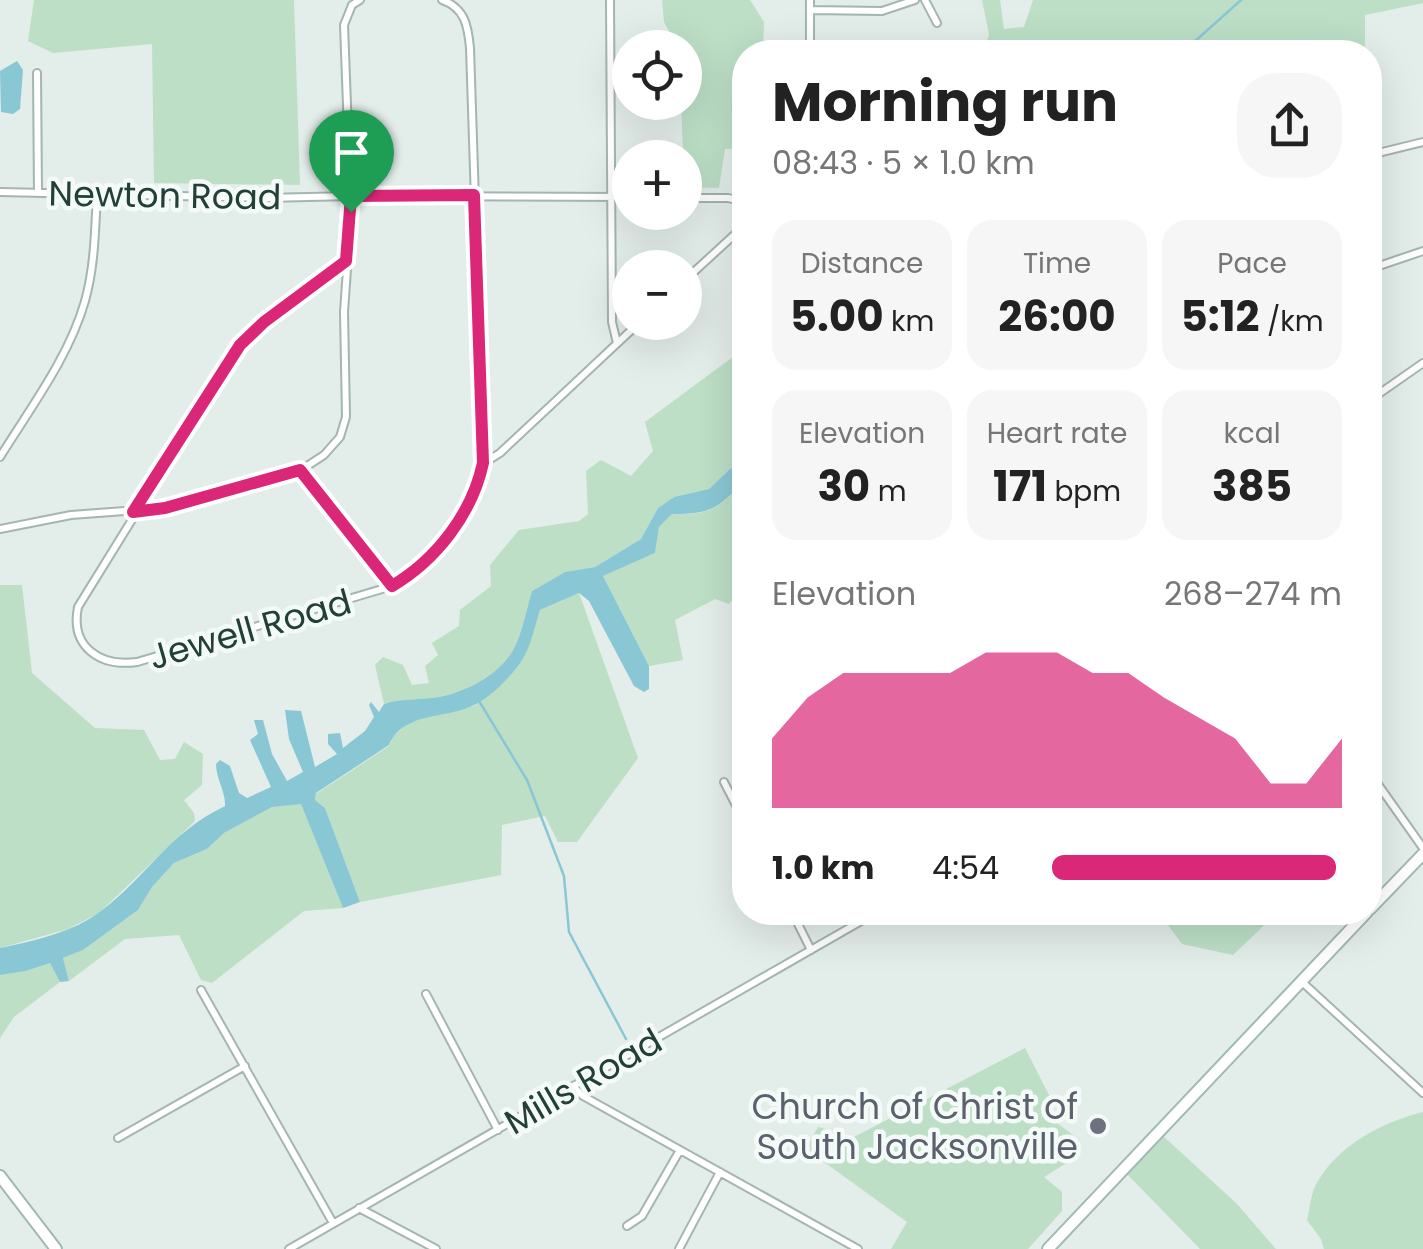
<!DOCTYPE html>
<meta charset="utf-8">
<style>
:root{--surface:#fff;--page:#f6f6f6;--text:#222;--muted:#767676;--accent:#db2777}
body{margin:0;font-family:Poppins,sans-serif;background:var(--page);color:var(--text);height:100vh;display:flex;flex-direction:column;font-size:38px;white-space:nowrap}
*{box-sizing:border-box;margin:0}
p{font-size:32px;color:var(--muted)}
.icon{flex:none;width:55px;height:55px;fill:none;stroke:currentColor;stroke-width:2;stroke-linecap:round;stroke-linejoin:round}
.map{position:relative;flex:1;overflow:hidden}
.sheet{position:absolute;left:732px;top:40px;width:650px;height:885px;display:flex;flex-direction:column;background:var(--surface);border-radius:40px;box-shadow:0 10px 40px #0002}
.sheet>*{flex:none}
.buttons{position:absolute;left:612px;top:30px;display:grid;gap:20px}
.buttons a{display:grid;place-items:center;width:90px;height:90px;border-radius:50%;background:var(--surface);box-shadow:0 10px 40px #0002;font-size:50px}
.pin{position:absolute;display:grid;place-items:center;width:85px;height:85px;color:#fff;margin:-102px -42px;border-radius:50% 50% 50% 0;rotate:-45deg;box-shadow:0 0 10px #0007}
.pin .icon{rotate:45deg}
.round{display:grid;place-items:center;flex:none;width:105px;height:105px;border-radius:40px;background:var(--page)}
.summary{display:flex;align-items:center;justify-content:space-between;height:170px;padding:0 40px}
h1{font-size:55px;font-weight:700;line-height:75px}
.stats{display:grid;grid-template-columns:repeat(3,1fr);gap:15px;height:170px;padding:10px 40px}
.stats div{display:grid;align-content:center;border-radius:25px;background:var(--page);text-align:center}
.stats b{font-size:42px;font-weight:700}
.stats small{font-size:28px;font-weight:400}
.stats p{font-size:28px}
.chart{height:280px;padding:20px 40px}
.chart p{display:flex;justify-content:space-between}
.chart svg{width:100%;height:180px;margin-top:10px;fill:var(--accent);opacity:.7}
ul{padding:0 40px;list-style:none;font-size:32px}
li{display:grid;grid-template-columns:160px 120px 1fr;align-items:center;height:75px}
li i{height:25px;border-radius:12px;background:var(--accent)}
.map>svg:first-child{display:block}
.green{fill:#bcdfc6}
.water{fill:#8ac7d4}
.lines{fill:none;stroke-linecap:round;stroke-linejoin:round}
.stream{stroke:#8ac7d4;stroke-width:2.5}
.street-casing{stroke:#a5b5b0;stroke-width:10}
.secondary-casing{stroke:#a1b9b1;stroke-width:14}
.street{stroke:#fff;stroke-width:6}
.secondary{stroke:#fff;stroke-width:10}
.route-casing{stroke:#fff;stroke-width:20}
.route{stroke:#db2777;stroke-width:12}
.worship-dot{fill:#6b7280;stroke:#f4faf7;stroke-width:4}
.labels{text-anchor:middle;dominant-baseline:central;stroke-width:9;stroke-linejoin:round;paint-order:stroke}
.street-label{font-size:35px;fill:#223f38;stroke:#f4faf7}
.worship-label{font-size:35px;fill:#5b616d;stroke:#f4faf7;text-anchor:end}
</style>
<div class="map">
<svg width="1423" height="1249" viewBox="0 0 1423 1249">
<rect width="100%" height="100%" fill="#e3ede9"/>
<path class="green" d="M34 0H294L300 185 154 183 152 44 53 53 28 41Z
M662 0H750L764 22 763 52H745V149H725L719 188 685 187V158L660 157V154L683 151 681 103 685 102V48L678 47 664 22Z
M982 0H1000L1004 29 1024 27 1033 0H1423V3L1365 15V52H984L989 34Z
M745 348V464L731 468 709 489 674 497 658 508 641 539 595 567 565 572 532 591C526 610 522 634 512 652 498 676 466 692 439 697 420 700 402 698 384 704L375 665 383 657 403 665 412 685 429 683 425 666 438 655 432 643 459 626 460 610 491 586 490 565 519 530 579 521 588 514 586 471 601 460 631 476 653 451 645 422Z
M745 481V584L729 604 715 599 675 620 683 660 649 666 603 576 655 553 659 527 672 514C711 515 718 509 745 481Z
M0 585H22L32 673 95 728 144 730 160 760 175 759 184 742 203 754 202 785 184 800 194 813 195 821 99 913 68 929 0 948Z
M579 593 638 758 577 842H558L545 816 502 825 501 875 360 902 325 808 315 800 316 794 389 746 393 737 409 722 474 706 524 656 540 610Z
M301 803 343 908 304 911 212 983 201 980 179 935 125 939 69 981 63 958 83 950 138 910 152 887 174 863 207 849 224 833 272 807Z
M1159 913H1277L1233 955 1182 944Z
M50 963 60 982 14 1017 0 1038V975L26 971Z
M1025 1048 1051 1099 1046 1106 1047 1115 1079 1140 1078 1156 1044 1177 1062 1192V1211L1028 1249H891L907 1222 806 1149 818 1127 854 1137Z
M1423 1112V1249H1324L1321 1239 1307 1220C1310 1208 1311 1191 1318 1181 1340 1144 1383 1122 1423 1112Z
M1162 1135 1236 1203 1276 1249H1200L1127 1174Z"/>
<path class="water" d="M17 61 23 70 20 109 13 114 1 112 0 71Z
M745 464V481C717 509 711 514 672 514L659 527 655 553 603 576 649 666V689L644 692 634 686 589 601 579 593 540 610C535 625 532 641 525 655 516 672 493 695 476 704 447 720 405 710 389 745L316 793 315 800 325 808 360 902 343 908 301 804 272 807 224 833 207 849 174 863 152 887 138 910 83 950 63 958 69 981 60 982 50 963 26 971 0 975V948C34 941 74 932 101 911 149 875 167 834 225 806 226 792 216 779 216 764L220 760 230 766 239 793 247 798 271 787 250 740 258 734 254 720H263L272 754 287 781 303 772 289 739 285 710 301 711 315 767 337 754 328 744V734L340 733 343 748 365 731 374 717 369 705 371 702 379 712 384 704C402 698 420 700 439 697 466 692 497 676 512 652 522 635 526 610 532 591L565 572 595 567 641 539 658 508 674 497 709 489 731 468Z"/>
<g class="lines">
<path class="stream" d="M1183 52 1241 0
M479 701 527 780 564 876 569 932 626 1039"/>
<defs>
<path id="street" d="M610 0 612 322 617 343
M810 0V52
M925 0 937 23
M810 10 882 11 915 0
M37 73 38 193
M1370 155 1423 142
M0 192 266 198 351 196 630 197
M685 198H728L745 202
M346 261 263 322 240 345 78 607C70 647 100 667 137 662L392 586C440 557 482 503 483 446L470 48C468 26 465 8 442 0
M1370 269 1423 251
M685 280 745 225
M1370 400 1423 363
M0 457C31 407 69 357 85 301 95 265 95 229 97 193
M484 463 500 453 640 322
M301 470 392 586
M0 529 71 515 165 508 301 470 324 455 340 437 346 417 344 312 351 212 344 25 352 5 360 0
M740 609 745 619
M1370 773 1423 848
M724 782 745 823
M792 912 811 950
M1301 981 1423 1093
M201 990 333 1223
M426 994 498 1130
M573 1086 583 1096 858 1249
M118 1138 245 1066
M359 1208 436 1249
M627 1226 642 1216 680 1150
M289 1249 877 912
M679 1249 720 1172"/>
<path id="secondary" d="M1370 909 1423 854
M0 1176 56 1249
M1048 1249 1367 912"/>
</defs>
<use href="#street" class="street-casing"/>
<use href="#secondary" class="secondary-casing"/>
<use href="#street" class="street"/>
<use href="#secondary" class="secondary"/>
</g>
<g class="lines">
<defs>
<path id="route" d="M474 195 483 463C472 514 436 560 392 586L300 470 165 508 133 512 240 345 264 322 346 261 351 196Z"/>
</defs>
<use href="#route" class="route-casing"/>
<use href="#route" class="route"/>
</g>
<circle class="worship-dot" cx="1098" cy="1126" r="10"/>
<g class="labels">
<g class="street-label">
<text transform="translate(165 195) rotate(1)">Newton Road</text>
<text transform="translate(250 629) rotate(-16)">Jewell Road</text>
<text transform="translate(583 1081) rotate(-30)">Mills Road</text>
</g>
<g class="worship-label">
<text x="1078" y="1106">Church of Christ of<tspan x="1078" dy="40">South Jacksonville</tspan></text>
</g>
</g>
</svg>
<div class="buttons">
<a><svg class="icon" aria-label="locate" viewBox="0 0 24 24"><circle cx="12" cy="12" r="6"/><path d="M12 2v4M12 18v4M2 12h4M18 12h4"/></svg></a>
<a>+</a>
<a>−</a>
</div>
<div class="pin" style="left:351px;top:212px;background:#1e9e55"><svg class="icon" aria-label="arrive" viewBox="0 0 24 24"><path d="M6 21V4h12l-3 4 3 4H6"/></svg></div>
<section class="sheet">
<div class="summary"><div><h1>Morning run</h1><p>08:43 · 5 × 1.0 km</p></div><a class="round"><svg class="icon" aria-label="share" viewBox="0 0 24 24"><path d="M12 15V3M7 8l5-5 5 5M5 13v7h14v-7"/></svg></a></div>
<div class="stats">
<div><p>Distance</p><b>5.00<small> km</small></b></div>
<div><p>Time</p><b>26:00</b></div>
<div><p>Pace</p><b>5:12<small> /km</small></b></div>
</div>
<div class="stats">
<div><p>Elevation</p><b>30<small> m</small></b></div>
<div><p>Heart rate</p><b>171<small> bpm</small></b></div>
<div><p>kcal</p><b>385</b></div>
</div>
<div class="chart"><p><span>Elevation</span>268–274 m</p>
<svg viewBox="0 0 160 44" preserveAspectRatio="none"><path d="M0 44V27L10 17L20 11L30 11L40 11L50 11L60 6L70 6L80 6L90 11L100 11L110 17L120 22L130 27L140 38L150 38L160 27V44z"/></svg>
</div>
<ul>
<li><b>1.0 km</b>4:54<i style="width:98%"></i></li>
</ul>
</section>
</div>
